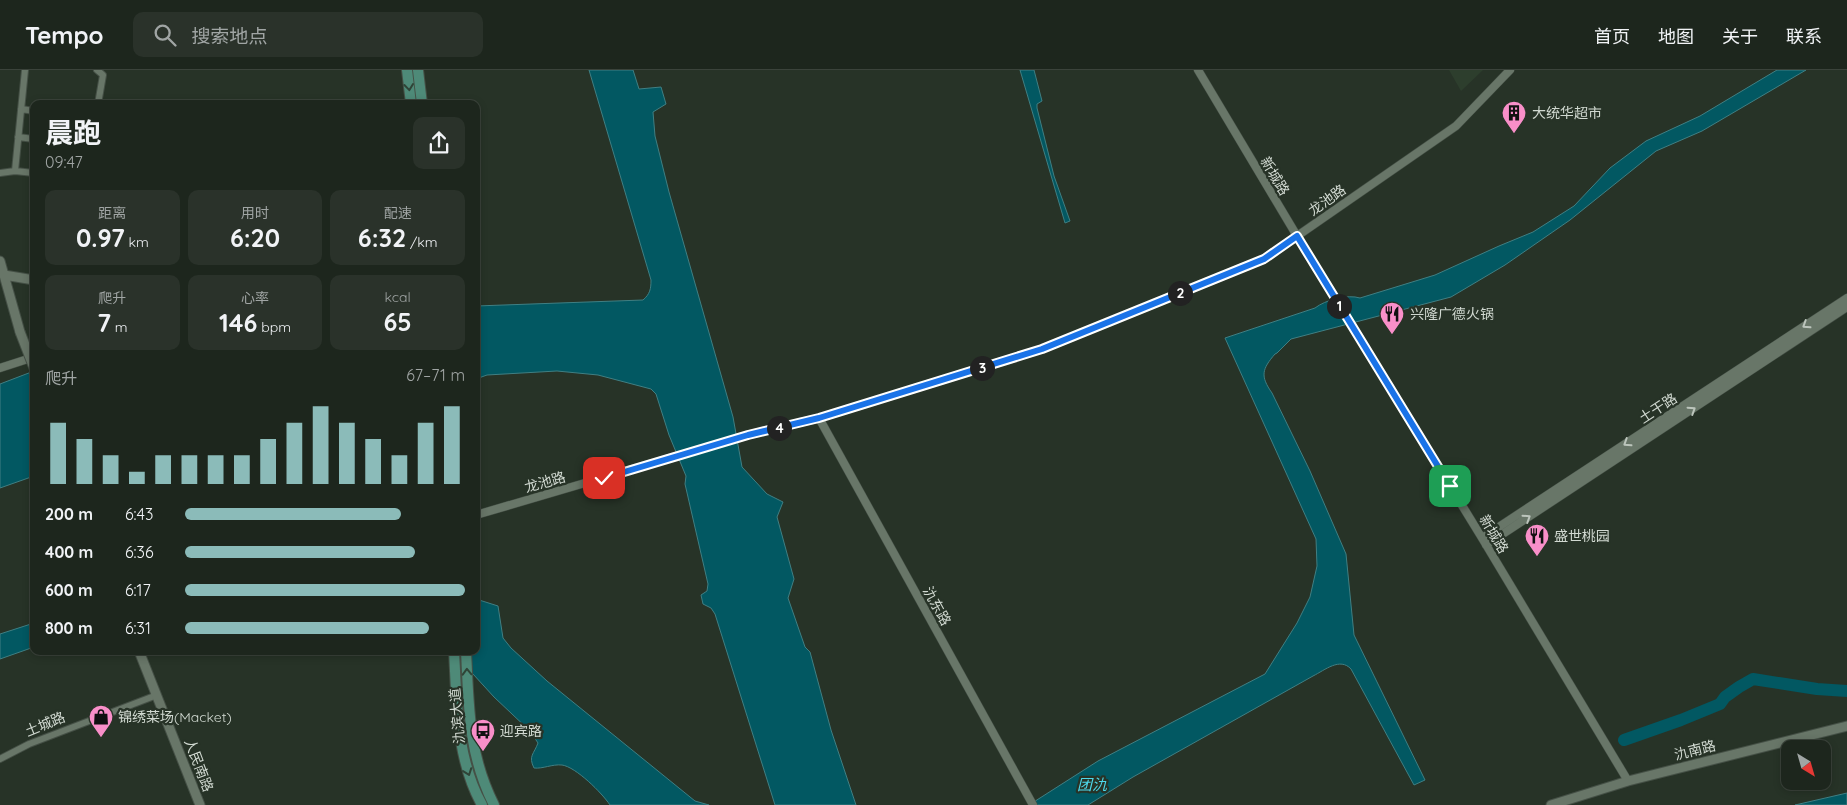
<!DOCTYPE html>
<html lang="zh">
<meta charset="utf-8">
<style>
:root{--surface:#1d261d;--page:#2a322a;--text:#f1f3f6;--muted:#a0a5a4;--line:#3b433b;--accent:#8bbbb9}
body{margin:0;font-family:Quicksand,"Noto Sans SC",sans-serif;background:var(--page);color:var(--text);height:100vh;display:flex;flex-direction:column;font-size:19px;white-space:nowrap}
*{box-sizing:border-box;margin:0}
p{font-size:16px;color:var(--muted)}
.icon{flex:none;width:28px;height:28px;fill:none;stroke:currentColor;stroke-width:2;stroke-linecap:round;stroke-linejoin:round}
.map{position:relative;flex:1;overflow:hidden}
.side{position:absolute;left:30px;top:30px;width:450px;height:555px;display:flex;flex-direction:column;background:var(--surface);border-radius:10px;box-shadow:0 2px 8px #0003,0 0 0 1px var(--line)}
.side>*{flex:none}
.needle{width:32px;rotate:143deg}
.controls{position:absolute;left:1781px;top:670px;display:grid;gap:10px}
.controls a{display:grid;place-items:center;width:50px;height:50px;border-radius:10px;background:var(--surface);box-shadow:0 2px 8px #0003,0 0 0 1px var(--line);font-size:25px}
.pin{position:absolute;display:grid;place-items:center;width:42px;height:42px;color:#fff;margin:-21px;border-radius:10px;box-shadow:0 2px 8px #0006}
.km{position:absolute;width:25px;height:25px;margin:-12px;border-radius:50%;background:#222;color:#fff;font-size:14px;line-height:25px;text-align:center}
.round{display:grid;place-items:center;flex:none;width:52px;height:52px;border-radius:10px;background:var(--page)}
.headline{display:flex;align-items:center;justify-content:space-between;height:85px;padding:0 15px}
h1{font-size:28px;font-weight:700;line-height:38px}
.stats{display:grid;grid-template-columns:repeat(3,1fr);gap:8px;height:85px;padding:5px 15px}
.stats div{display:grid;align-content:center;border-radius:10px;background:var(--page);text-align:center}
.stats b{font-size:25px;font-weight:700}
.stats small{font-size:14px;font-weight:400}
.stats p{font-size:14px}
.chart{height:140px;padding:10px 15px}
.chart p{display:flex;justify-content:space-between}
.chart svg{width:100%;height:90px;margin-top:5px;stroke:var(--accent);stroke-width:6}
ul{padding:0 15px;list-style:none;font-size:16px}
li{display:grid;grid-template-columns:80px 60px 1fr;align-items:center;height:38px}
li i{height:12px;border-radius:6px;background:var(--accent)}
header{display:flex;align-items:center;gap:30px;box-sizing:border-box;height:70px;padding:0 25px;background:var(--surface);border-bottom:1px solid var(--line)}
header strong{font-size:24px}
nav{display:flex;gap:28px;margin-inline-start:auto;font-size:18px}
.search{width:350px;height:45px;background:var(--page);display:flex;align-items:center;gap:12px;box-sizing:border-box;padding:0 18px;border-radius:10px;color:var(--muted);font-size:19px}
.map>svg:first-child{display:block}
.built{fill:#2d3e2d}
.water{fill:#025862;stroke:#407f83}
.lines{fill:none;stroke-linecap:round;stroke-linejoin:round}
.river{stroke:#025862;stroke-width:12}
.minor-casing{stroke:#455046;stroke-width:8}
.tertiary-casing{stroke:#455046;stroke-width:9}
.secondary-casing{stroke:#455046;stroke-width:11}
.primary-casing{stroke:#455046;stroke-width:12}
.minor{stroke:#687668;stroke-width:6}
.tertiary{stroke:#687668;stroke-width:8}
.secondary{stroke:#687668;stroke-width:9}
.primary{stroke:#4e8a78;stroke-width:10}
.secondary-bridge-casing{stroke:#455046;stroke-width:11;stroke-linecap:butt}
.secondary-bridge{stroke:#687668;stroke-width:9}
.oneway{stroke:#2f4437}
.oneway2{stroke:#bcc5bc}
.route-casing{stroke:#fff;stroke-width:10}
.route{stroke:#1a73e8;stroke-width:6}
.labels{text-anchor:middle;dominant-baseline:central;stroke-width:4.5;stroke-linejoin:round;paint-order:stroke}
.poi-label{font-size:14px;fill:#d1d9d1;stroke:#273327;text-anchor:start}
.street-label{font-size:14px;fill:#d1d9d1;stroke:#273327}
.water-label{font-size:15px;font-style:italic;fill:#4dd9ec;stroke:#273327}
</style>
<header>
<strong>Tempo</strong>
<div class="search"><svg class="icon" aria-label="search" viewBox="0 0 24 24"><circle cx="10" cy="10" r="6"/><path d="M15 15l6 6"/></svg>搜索地点</div>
<nav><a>首页</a><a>地图</a><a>关于</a><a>联系</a></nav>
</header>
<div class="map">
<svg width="1847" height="735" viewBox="0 0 1847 735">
<rect width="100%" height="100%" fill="#273327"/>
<path class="built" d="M1449 0H1483L1461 21Z"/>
<path class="water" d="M589 0H633L639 19 661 17 666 34 653 42 655 66 669 122 733 347 742 397 767 424 783 432 777 447 794 509 788 528 805 577 810 582 831 660 856 735H775L715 544 711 538 703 534 701 525 707 521 708 514 685 414 686 406 669 365 656 324 651 319 598 305 557 301 487 305 476 309V236L643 230C650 224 651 219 651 210Z
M1020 0H1034L1042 31 1037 34V38L1054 106 1070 151 1065 153Z
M1777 0H1806L1702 61 1656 81 1570 150 1505 195 1451 227 1291 269 1277 283 1275 284C1262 299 1260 306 1272 323L1310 401 1346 484 1354 565 1425 710 1414 715 1351 599C1340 587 1325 600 1313 606L1133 707 1088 735H1029L1098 691 1265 604 1297 553 1310 527 1317 496 1316 469 1225 268 1315 238C1325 230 1348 224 1360 228L1435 205 1499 176 1533 162 1574 136 1610 98 1646 71 1700 46Z
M34 301V406L0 418V314Z
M476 529 498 536 503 568 511 578 547 611 695 731 709 735H610C602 723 576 697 562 695 552 694 543 699 534 698 528 686 534 684 538 673L530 661 494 627 452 581H476Z
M34 553V577L0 589V564Z
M1847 723V735H1795Z"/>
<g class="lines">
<path class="river" d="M1624 670 1681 650 1720 634 1725 627 1739 617 1753 609 1817 619 1847 621"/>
<defs>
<path id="minor" d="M97 0 103 5 98 34
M21 39 34 41
M18 67 34 69
M15 101 25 0
M0 103 15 101 34 103
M0 689 29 674 157 625"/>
<path id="tertiary" d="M1198 0 1297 166 1482 468 1628 711
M0 298 34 287
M819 348 1033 735
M476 445 748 365 819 348 1042 279 1264 189 1456 56 1510 0
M1482 468 1847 228
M1486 475 1847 237"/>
<path id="secondary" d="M0 191 20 262
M4 205 34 210
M139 581 200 735
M1551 735 1628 711 1847 656"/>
<path id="primary" d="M407 0 411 34
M418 0 422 34
M454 581C457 634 456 688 482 735
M466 581C469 638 468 683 494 735"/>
</defs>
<use href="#minor" class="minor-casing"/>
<use href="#tertiary" class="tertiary-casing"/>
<use href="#secondary" class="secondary-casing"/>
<use href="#primary" class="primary-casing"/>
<use href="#minor" class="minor"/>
<use href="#tertiary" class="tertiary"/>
<use href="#secondary" class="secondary"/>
<use href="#primary" class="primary"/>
<defs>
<path id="secondary-bridge" d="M20 262 34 298"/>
</defs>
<use href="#secondary-bridge" class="secondary-bridge-casing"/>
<use href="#secondary-bridge" class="secondary-bridge"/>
</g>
<defs><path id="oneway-chevron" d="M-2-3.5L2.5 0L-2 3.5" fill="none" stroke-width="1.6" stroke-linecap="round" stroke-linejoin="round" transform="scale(1.25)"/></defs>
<g class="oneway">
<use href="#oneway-chevron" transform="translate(409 17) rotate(83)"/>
<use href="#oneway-chevron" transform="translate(467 602) rotate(-92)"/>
<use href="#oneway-chevron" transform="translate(468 702) rotate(70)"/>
</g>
<g class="oneway2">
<use href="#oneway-chevron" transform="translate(1806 255) rotate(147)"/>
<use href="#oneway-chevron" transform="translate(1692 340) rotate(-33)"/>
<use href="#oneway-chevron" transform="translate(1627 373) rotate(147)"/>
<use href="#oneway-chevron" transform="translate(1527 448) rotate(-33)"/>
</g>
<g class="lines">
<defs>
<path id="route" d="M604 408 748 365 819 348 1042 279 1264 189 1297 166 1450 416"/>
</defs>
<use href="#route" class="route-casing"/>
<use href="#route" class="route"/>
</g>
<defs>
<symbol id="building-pin" viewBox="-11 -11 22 30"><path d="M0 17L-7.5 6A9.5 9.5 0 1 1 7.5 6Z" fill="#f98fc9" stroke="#273327"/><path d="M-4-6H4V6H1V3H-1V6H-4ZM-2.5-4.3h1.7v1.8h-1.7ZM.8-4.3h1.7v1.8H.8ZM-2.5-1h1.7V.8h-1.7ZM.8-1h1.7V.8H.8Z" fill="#111"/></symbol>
<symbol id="restaurant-pin" viewBox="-11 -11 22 30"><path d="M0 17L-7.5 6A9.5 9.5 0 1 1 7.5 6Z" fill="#f98fc9" stroke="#273327"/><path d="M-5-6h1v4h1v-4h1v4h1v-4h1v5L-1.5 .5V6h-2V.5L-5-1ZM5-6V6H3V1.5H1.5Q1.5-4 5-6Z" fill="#111"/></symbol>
<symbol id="shop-pin" viewBox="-11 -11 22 30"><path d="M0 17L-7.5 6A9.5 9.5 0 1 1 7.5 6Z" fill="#f98fc9" stroke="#273327"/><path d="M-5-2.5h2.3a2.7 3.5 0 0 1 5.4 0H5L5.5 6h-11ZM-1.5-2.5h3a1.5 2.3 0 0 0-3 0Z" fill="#111"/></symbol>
<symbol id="bus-pin" viewBox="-11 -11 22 30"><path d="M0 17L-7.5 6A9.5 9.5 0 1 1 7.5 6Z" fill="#f98fc9" stroke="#273327"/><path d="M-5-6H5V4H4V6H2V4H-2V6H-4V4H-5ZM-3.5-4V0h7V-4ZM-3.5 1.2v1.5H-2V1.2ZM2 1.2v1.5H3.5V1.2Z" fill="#111"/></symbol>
</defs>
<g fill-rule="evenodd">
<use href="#building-pin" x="1500" y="29" width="28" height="38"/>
<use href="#restaurant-pin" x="1378" y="230" width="28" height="38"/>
<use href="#restaurant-pin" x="1523" y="452" width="28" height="38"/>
<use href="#shop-pin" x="87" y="633" width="28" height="38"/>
<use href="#bus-pin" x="469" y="647" width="28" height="38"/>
</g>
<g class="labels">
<g class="poi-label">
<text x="1532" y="43">大统华超市</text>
<text x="1410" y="244">兴隆广德火锅</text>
<text x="1554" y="466">盛世桃园</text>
<text x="118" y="647">锦绣菜场(Macket)</text>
<text x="500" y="661">迎宾路</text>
</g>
<g class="street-label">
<text transform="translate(1275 106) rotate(59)">新城路</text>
<text transform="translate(1327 130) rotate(-35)">龙池路</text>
<text transform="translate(1658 338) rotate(-33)">土干路</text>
<text transform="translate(545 412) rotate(-16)">龙池路</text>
<text transform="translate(1494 464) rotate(59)">新城路</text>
<text transform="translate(937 536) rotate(61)">氿东路</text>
<text transform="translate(457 646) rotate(-95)">氿滨大道</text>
<text transform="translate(45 654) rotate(-22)">土城路</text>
<text transform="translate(1695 680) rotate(-14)">氿南路</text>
<text transform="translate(199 695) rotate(69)">人民南路</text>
</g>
<g class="water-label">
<text x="1092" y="714">团氿</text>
</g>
</g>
</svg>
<div class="controls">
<a><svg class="needle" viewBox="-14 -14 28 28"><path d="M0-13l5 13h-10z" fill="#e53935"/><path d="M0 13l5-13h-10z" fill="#a0a5a4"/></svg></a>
</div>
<div class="pin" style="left:1450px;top:416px;background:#1e9e55"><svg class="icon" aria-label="arrive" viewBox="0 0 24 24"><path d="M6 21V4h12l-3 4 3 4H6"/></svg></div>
<div class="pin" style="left:604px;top:408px;background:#d93025"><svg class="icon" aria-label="check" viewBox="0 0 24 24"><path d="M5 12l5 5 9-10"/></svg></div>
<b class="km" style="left:1339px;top:236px">1</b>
<b class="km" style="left:1180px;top:223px">2</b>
<b class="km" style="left:982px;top:298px">3</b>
<b class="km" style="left:779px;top:358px">4</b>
<section class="side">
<div class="headline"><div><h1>晨跑</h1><p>09:47</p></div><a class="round"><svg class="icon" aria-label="share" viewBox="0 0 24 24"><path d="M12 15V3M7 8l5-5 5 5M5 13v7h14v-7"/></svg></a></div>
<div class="stats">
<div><p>距离</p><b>0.97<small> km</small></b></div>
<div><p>用时</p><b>6:20</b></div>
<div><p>配速</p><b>6:32<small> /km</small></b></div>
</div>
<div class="stats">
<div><p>爬升</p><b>7<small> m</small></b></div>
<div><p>心率</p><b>146<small> bpm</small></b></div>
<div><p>kcal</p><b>65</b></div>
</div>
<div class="chart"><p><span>爬升</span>67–71 m</p>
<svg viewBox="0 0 160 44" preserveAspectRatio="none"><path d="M5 44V14M15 44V22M25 44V30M35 44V38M45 44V30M55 44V30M65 44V30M75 44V30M85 44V22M95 44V14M105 44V6M115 44V14M125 44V22M135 44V30M145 44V14M155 44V6"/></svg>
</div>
<ul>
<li><b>200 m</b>6:43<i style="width:77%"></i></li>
<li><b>400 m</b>6:36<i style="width:82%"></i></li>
<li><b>600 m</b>6:17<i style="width:100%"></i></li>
<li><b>800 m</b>6:31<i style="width:87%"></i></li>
</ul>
</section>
</div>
